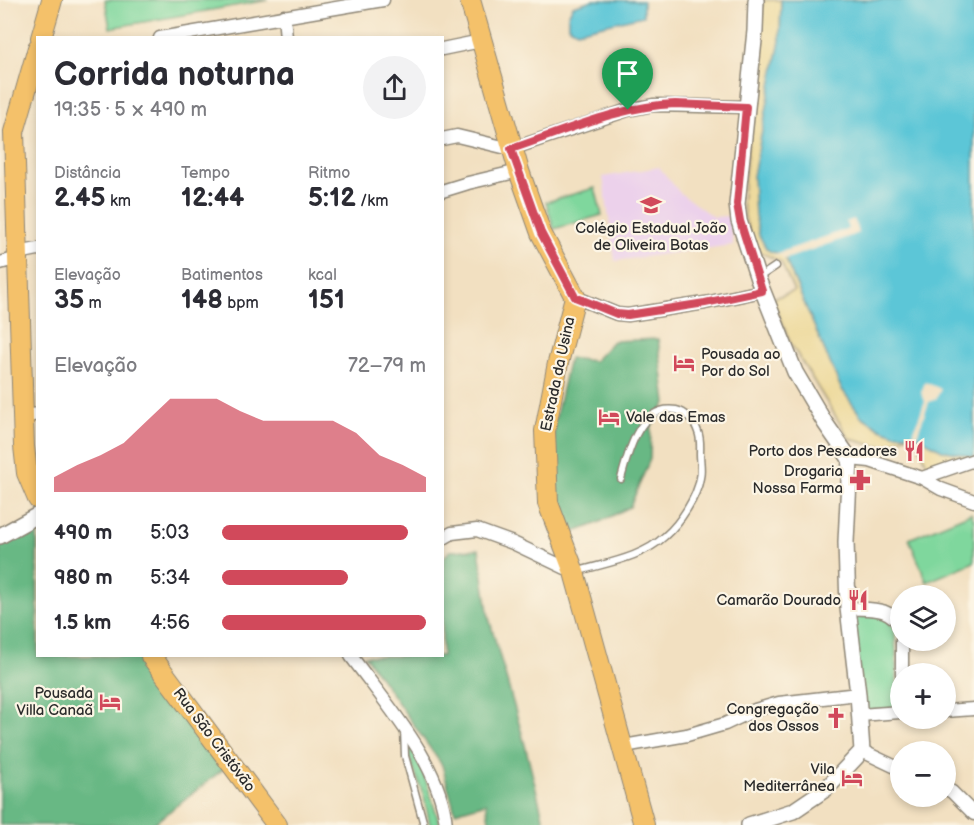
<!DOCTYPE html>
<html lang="pt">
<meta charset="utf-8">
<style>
:root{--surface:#fff;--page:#f2f2f3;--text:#2b2b33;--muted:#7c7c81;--accent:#d1495b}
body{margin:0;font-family:"Balsamiq Sans",sans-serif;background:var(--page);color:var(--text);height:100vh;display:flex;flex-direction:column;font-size:22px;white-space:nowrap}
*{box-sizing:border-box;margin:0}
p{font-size:20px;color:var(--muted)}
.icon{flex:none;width:33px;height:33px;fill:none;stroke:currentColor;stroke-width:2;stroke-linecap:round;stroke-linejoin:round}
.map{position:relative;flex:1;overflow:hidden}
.details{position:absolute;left:36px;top:36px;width:408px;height:621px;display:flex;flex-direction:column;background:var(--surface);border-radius:0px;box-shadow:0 3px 9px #0003}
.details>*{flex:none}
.controls{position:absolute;left:890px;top:585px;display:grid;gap:12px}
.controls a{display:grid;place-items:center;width:66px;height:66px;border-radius:50%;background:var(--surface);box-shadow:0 3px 9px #0003;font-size:30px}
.pin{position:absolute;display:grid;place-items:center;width:51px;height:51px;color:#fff;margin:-62px -26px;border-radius:50% 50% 50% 0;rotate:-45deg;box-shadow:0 0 6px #0007}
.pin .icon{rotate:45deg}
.round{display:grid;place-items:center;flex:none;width:63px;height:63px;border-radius:32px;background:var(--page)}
.summary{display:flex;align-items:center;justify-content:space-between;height:102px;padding:0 18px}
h1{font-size:33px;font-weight:700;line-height:45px}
.stats{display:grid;grid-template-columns:repeat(3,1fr);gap:9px;height:102px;padding:6px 18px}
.stats div{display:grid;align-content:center}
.stats b{font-size:26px;font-weight:700}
.stats small{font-size:16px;font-weight:400}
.stats p{font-size:16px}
.chart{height:168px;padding:12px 18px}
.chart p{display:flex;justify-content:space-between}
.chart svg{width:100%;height:108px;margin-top:6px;fill:var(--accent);opacity:.7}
ul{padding:0 18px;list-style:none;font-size:20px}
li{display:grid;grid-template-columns:96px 72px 1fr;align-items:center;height:45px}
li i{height:15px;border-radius:8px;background:var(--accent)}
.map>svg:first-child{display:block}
.built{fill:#ecd1eb}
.green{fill:#7fd79d;stroke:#558164;stroke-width:1.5}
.forest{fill:#67b884;stroke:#497258;stroke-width:1.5}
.sand{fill:#eeda9e;stroke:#8c8264;stroke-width:1.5}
.water{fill:#5cc6d7;stroke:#447881;stroke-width:1.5}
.pier{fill:#f2e0c1}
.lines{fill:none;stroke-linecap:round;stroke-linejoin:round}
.service-casing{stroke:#8e8676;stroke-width:9}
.minor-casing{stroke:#8e8676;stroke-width:15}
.tertiary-casing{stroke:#8e8676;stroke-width:18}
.primary-casing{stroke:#8e8676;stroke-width:22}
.service{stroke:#fff;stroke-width:6}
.minor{stroke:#fff;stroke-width:12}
.tertiary{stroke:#fff;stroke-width:15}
.primary{stroke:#f4c16b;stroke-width:20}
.route-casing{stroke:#fff;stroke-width:12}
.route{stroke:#d1495b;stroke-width:8}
.labels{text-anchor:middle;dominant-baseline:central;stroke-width:4.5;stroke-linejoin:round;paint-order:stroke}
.poi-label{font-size:15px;fill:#2b2b2b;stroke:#fcf5e5;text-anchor:end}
.street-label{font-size:15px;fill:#2b2b2b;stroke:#fcf5e5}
</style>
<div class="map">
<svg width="974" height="825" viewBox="0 0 974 825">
<rect width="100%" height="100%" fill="#fcf5e5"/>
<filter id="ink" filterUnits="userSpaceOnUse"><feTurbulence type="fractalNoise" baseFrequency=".0167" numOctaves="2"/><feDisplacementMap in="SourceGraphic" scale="12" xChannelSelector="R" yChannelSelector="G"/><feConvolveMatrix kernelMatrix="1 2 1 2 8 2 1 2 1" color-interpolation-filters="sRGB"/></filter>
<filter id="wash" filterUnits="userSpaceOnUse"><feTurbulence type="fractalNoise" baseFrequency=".008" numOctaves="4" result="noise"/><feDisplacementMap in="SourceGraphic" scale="24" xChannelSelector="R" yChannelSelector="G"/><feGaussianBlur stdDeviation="1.35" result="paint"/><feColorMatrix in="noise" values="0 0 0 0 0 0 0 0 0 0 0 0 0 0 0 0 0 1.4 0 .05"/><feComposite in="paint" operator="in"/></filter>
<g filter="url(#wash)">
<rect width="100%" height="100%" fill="#f2e0c1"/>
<path class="built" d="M659 167 680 193 713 217 730 216 733 245 615 261 603 177Z"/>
<path class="green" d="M105 0H268L110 28Z
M595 188 602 215 554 229 546 202Z
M971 513 974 520V562L927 582 909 539Z
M883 615 890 621 895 632 898 710 861 711 853 616Z
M408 742 422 769 440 825H430L424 796 408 754Z"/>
<path class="forest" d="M658 339 666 403 651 427 650 459 630 507 596 524 569 534 557 500 553 429 569 358 594 361 613 341Z
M37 527 38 656H141L226 767 152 825H0V547Z
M479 549 489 618 524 741 545 825H490L486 803 455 812 442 765 365 656H442L443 558 450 551Z"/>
<path class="sand" d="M763 0H781L780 41 783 253 841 388 861 416 881 429 895 434H913L974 457 937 470 928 467 916 438C901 433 897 444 884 446 876 447 857 441 849 438L792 346 776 309 774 298 794 291 781 262 760 252 753 242 746 222 742 203Z"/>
<path class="water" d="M593 0 643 1V16L577 31 568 26V16L573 6Z
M781 0H974V457L942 450 913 434H895L881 429 861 416 841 388 783 254 771 252 766 248 759 235 755 216 753 176 780 41Z"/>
<path class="pier" d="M854 219 859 233 783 260 781 256 772 255 848 229 846 222Z
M925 382 941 389 936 399 929 402 916 438 912 436 925 401 921 393Z"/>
</g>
<g filter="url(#ink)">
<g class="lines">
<defs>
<path id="service" d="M758 278 776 266
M576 572C605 563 642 558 665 536 680 523 697 497 700 478 702 470 700 462 700 454 700 447 701 439 698 432 695 422 686 412 676 410 639 404 628 453 621 479
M404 729 405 756 424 825"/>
<path id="minor" d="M284 16 286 38
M160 38 383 0
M442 49 481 41
M442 139 457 136 511 149 628 110 653 105 746 107
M442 191 468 183 519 171
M18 253 38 249
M0 263 18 258
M575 297 617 314 628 315 705 303 762 291
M22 417 38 414
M850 459 870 461 922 478 941 489 974 501
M922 478 974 460
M442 539 452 533 477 530 513 543 574 572
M848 608C869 610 890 605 900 627
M902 640V674
M351 656C386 704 441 764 446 825
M945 711 974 709
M860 715 900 712
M624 746 687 735 725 724 755 710 779 703 858 694
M862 751 900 769
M945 788 952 792 974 814"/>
<path id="tertiary" d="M0 536 38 515
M749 825 793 811 827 788 862 751 858 694 848 608 846 542 850 459 825 423 795 372 758 279 739 221 737 204 755 31 756 0"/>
<path id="primary" d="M470 0 519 171 541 233 575 297 558 363 545 431 548 503 574 572 644 825
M41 38 52 0
M38 48 14 132 24 446 27 473 38 499
M151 656 277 825"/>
</defs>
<use href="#service" class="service-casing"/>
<use href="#minor" class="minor-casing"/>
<use href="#tertiary" class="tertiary-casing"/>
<use href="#primary" class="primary-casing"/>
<use href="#service" class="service"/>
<use href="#minor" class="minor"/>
<use href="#tertiary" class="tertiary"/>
<use href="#primary" class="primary"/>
</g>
</g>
<g class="lines" filter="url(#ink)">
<defs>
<path id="route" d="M675 104 746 107 737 204 740 221 762 291 705 303 628 315 617 314 575 297 541 233 511 149C565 131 619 106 675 104Z"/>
</defs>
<use href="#route" class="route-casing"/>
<use href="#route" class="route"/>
</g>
<defs>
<symbol id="school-bare" viewBox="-9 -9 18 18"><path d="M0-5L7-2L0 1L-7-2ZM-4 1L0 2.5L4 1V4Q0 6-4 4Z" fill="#d1495b" stroke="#fcf5e5" stroke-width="2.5" paint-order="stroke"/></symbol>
<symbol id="hotel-bare" viewBox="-9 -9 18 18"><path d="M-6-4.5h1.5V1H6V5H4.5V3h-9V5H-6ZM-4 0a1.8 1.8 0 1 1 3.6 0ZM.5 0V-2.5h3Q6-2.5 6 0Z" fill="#d1495b" stroke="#fcf5e5" stroke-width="2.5" paint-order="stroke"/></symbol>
<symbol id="restaurant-bare" viewBox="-9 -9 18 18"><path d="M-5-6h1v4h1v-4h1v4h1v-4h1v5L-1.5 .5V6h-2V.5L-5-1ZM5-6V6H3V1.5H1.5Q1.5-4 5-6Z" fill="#d1495b" stroke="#fcf5e5" stroke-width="2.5" paint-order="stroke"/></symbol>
<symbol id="pharmacy-bare" viewBox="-9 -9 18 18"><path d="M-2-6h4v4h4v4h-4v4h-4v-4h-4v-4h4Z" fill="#d1495b" stroke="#fcf5e5" stroke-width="2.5" paint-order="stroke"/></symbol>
<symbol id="church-bare" viewBox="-9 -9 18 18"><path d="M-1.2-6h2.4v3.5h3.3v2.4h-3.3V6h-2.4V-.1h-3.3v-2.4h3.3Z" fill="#d1495b" stroke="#fcf5e5" stroke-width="2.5" paint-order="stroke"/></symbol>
</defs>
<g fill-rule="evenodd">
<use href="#school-bare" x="636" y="190" width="30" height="30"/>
<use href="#hotel-bare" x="669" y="348" width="30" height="30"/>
<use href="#hotel-bare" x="594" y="402" width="30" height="30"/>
<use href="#restaurant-bare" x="899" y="436" width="30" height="30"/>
<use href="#pharmacy-bare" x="845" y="465" width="30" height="30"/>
<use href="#restaurant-bare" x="843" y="585" width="30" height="30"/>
<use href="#hotel-bare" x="95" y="687" width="30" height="30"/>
<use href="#church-bare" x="821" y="703" width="30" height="30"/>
<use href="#hotel-bare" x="837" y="763" width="30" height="30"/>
</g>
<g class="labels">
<g class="poi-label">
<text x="651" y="228" text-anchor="middle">Colégio Estadual João<tspan x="651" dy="17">de Oliveira Botas</tspan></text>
<text x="701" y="354" text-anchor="start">Pousada ao<tspan x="701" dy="17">Por do Sol</tspan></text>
<text x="626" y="417" text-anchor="start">Vale das Emas</text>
<text x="897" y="451">Porto dos Pescadores</text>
<text x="843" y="471">Drogaria<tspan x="843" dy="17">Nossa Farma</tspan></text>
<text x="841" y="600">Camarão Dourado</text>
<text x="93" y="693">Pousada<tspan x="93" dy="17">Villa Canaã</tspan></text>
<text x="819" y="709">Congregação<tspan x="819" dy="17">dos Ossos</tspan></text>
<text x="835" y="769">Vila<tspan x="835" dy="17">Mediterrânea</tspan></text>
</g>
<g class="street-label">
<text transform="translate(558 374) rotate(-78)">Estrada da Usina</text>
<text transform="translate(214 740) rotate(53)">Rua São Cristóvão</text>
</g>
</g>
</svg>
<div class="controls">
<a><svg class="icon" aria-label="layers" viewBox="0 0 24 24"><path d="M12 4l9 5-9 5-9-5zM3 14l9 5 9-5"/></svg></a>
<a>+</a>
<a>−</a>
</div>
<div class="pin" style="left:628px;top:110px;background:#1e9e55"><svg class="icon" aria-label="arrive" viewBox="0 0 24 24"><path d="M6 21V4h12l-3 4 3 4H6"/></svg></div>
<section class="details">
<div class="summary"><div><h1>Corrida noturna</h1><p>19:35 · 5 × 490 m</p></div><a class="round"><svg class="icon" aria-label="share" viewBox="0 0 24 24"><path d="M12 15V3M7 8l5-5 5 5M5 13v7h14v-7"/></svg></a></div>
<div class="stats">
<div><p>Distância</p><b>2.45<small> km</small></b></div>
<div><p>Tempo</p><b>12:44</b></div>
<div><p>Ritmo</p><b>5:12<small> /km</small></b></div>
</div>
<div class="stats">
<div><p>Elevação</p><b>35<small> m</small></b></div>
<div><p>Batimentos</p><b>148<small> bpm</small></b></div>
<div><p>kcal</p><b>151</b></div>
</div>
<div class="chart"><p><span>Elevação</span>72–79 m</p>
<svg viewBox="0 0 160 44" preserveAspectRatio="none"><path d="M0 44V38L10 33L20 29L30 24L40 15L50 6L60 6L70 6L80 11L90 15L100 15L110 15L120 15L130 20L140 29L150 33L160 38V44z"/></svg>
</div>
<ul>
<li><b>490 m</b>5:03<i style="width:91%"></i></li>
<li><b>980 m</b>5:34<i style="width:62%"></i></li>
<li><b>1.5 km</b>4:56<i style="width:100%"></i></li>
</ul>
</section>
</div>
